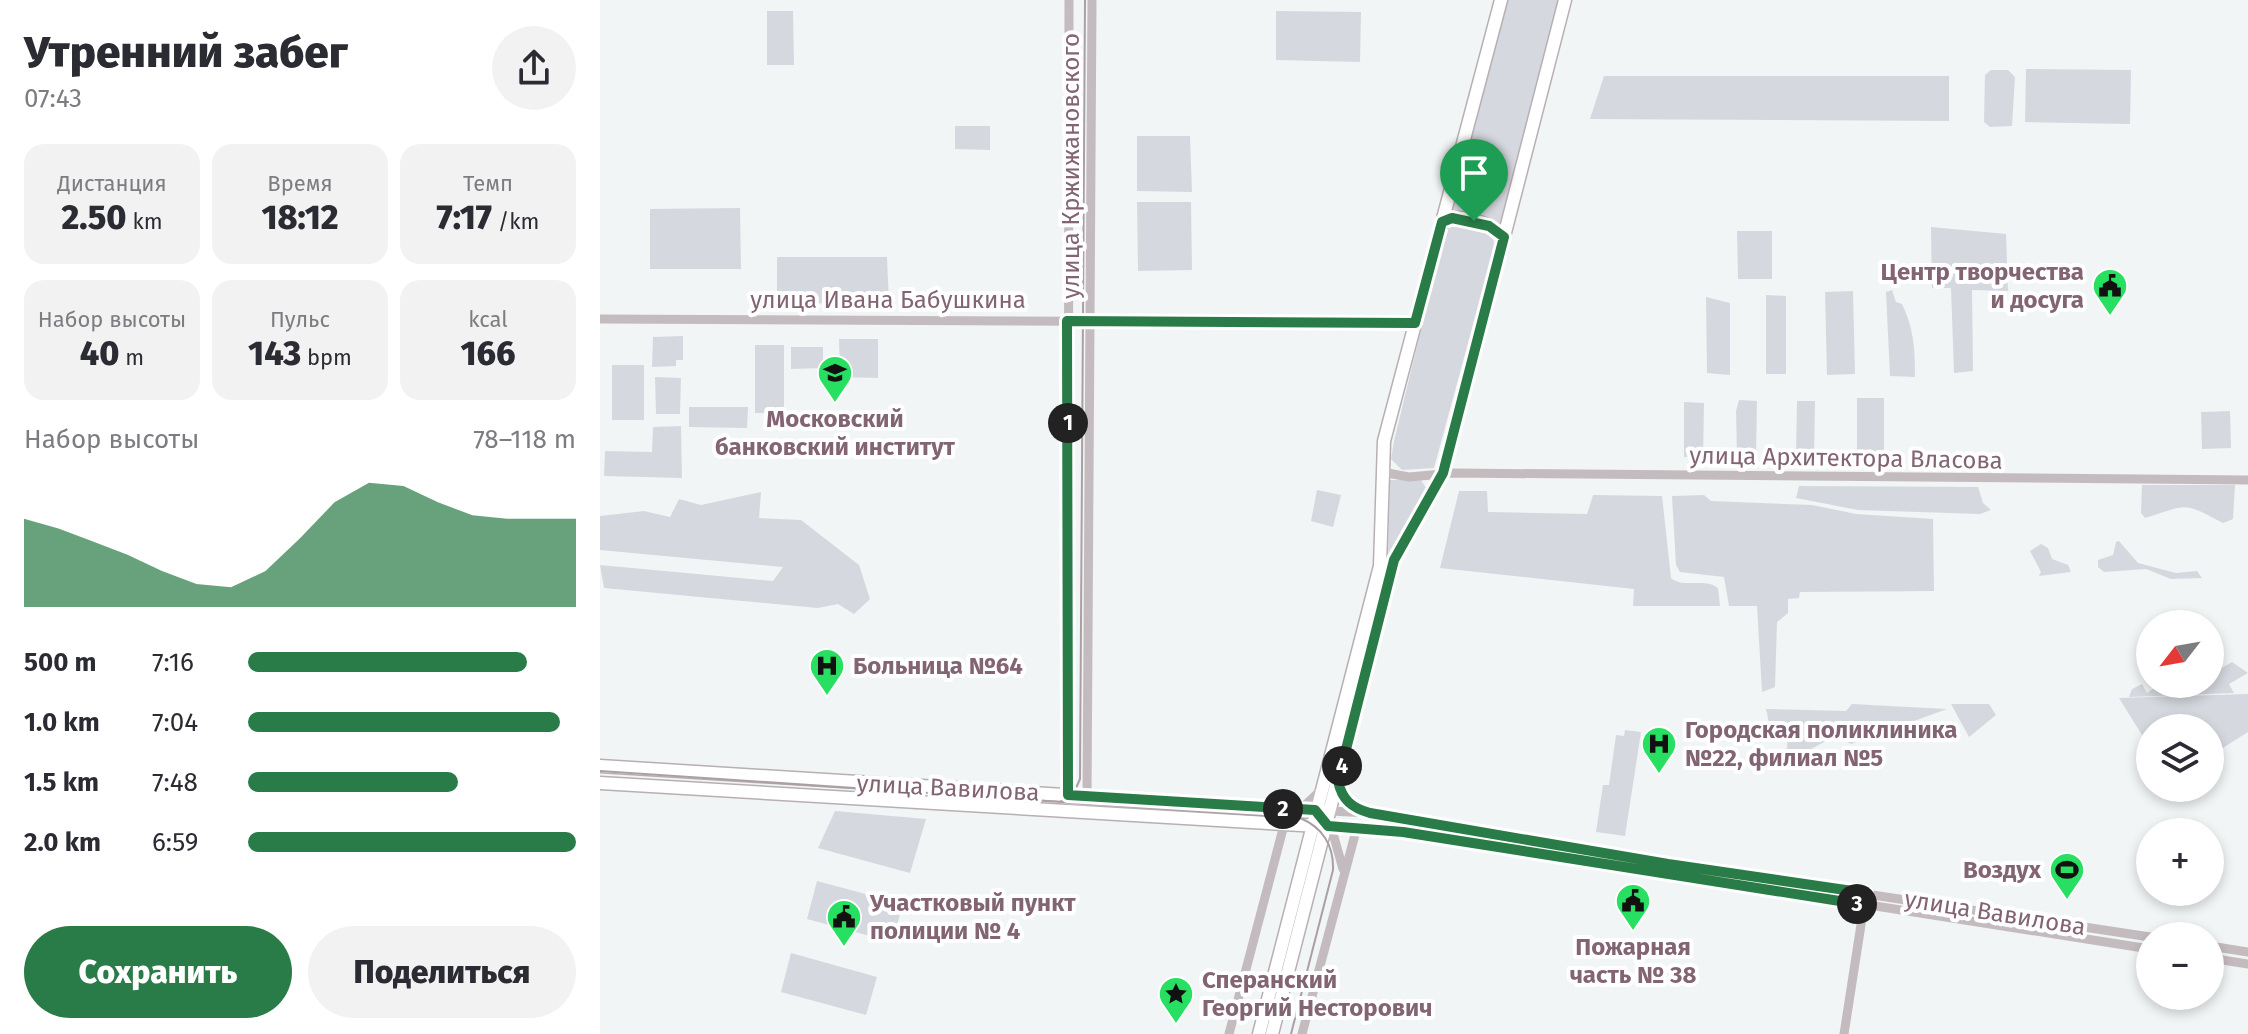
<!DOCTYPE html>
<html lang="ru">
<meta charset="utf-8">
<style>
:root{--surface:#fff;--page:#f2f2f3;--text:#2b2b33;--muted:#7c7c81;--accent:#297c47}
body{margin:0;font-family:"Fira Sans",sans-serif;background:var(--page);color:var(--text);height:100vh;display:flex;flex-direction:column;font-size:30px;white-space:nowrap}
*{box-sizing:border-box;margin:0}
p{font-size:26px;color:var(--muted)}
.icon{flex:none;width:44px;height:44px;fill:none;stroke:currentColor;stroke-width:2;stroke-linecap:round;stroke-linejoin:round}
.map{position:relative;flex:1;overflow:hidden}
.details{display:flex;flex-direction:column;background:var(--surface);width:600px}
.details>*{flex:none}
.needle{width:52px;rotate:239deg}
.buttons{position:absolute;left:1536px;top:610px;display:grid;gap:16px}
.buttons a{display:grid;place-items:center;width:88px;height:88px;border-radius:50%;background:var(--surface);box-shadow:0 4px 12px #0003;font-size:40px}
.pin{position:absolute;display:grid;place-items:center;width:68px;height:68px;color:#fff;margin:-82px -34px;border-radius:50% 50% 50% 0;rotate:-45deg;box-shadow:0 0 8px #0007}
.pin .icon{rotate:45deg}
.km{position:absolute;width:40px;height:40px;margin:-20px;border-radius:50%;background:#222;color:#fff;font-size:22px;line-height:40px;text-align:center}
.round{display:grid;place-items:center;flex:none;width:84px;height:84px;border-radius:42px;background:var(--page)}
.overview{display:flex;align-items:center;justify-content:space-between;height:136px;padding:0 24px}
h1{font-size:44px;font-weight:800;line-height:60px}
.metrics{display:grid;grid-template-columns:repeat(3,1fr);gap:12px;height:136px;padding:8px 24px}
.metrics div{display:grid;align-content:center;border-radius:20px;background:var(--page);text-align:center}
.metrics b{font-size:34px;font-weight:800}
.metrics small{font-size:22px;font-weight:400}
.metrics p{font-size:22px}
.chart{height:224px;padding:16px 24px}
.chart p{display:flex;justify-content:space-between}
.chart svg{width:100%;height:144px;margin-top:8px;fill:var(--accent);opacity:.7}
.cta{display:flex;gap:16px;margin-top:auto;padding:16px 24px}
.cta a{flex:1;height:92px;border-radius:48px;background:var(--accent);color:#fff;font-size:32px;font-weight:800;line-height:92px;text-align:center}
.cta a+a{background:var(--page);color:var(--text)}
ul{padding:0 24px;list-style:none;font-size:26px}
li{display:grid;grid-template-columns:128px 96px 1fr;align-items:center;height:60px}
li i{height:20px;border-radius:10px;background:var(--accent)}
main{display:flex;flex:1;min-height:0}
.map>svg:first-child{display:block}
.green{fill:#d6d8df}
.lines{fill:none;stroke-linecap:round;stroke-linejoin:round}
.major-casing{stroke:#b8afb3;stroke-width:15}
.minor{stroke:#c4bbbf;stroke-width:9}
.major{stroke:#fff;stroke-width:12}
.tram{stroke:#ab9fa5;stroke-width:2}
.route-casing{stroke:#fff;stroke-width:16}
.route{stroke:#297c47;stroke-width:10}
.labels{text-anchor:middle;dominant-baseline:central;stroke-width:8;stroke-linejoin:round;paint-order:stroke}
.street-label{font-size:24px;fill:#826473;stroke:#fff}
.poi-label{font-size:24px;font-weight:bold;fill:#826473;stroke:#fff;text-anchor:start}
</style>
<main>
<section class="details">
<div class="overview"><div><h1>Утренний забег</h1><p>07:43</p></div><a class="round"><svg class="icon" aria-label="share" viewBox="0 0 24 24"><path d="M12 15V3M7 8l5-5 5 5M5 13v7h14v-7"/></svg></a></div>
<div class="metrics">
<div><p>Дистанция</p><b>2.50<small> km</small></b></div>
<div><p>Время</p><b>18:12</b></div>
<div><p>Темп</p><b>7:17<small> /km</small></b></div>
</div>
<div class="metrics">
<div><p>Набор высоты</p><b>40<small> m</small></b></div>
<div><p>Пульс</p><b>143<small> bpm</small></b></div>
<div><p>kcal</p><b>166</b></div>
</div>
<div class="chart"><p><span>Набор высоты</span>78–118 m</p>
<svg viewBox="0 0 160 44" preserveAspectRatio="none"><path d="M0 44V17L10 20L20 24L30 28L40 33L50 37L60 38L70 33L80 23L90 12L100 6L110 7L120 12L130 16L140 17L150 17L160 17V44z"/></svg>
</div>
<ul>
<li><b>500 m</b>7:16<i style="width:85%"></i></li>
<li><b>1.0 km</b>7:04<i style="width:95%"></i></li>
<li><b>1.5 km</b>7:48<i style="width:64%"></i></li>
<li><b>2.0 km</b>6:59<i style="width:100%"></i></li>
</ul>
<div class="cta"><a>Сохранить</a><a>Поделиться</a></div>
</section>
<div class="map">
<svg width="1648" height="1034" viewBox="0 0 1648 1034">
<rect width="100%" height="100%" fill="#f1f5f5"/>
<path class="green" d="M906 0H958L901 224 851 211Z
M167 11H193L194 65H167Z
M676 11 761 12 760 62 676 60Z
M1426 69 1531 70 1530 124 1425 122Z
M1391 70H1408L1415 77 1412 126 1390 127 1384 122 1385 75Z
M1004 76H1349V121L990 119Z
M355 126H390V150L355 149Z
M537 136H590L592 192 537 191Z
M537 202H591L592 270 538 271Z
M140 208 141 269H50V209Z
M853 225 891 235 895 244 834 468 802 470 791 459 794 441 845 231Z
M1331 227 1406 234 1408 291 1372 290 1373 371 1354 373 1351 288H1332Z
M1137 231H1172V279H1138Z
M177 257H287L289 304 177 303Z
M1292 290 1296 302 1302 304C1314 329 1315 349 1315 377L1290 376 1286 292Z
M1253 291 1255 374 1227 375 1225 292Z
M1166 295 1186 296V374H1166Z
M1106 297 1130 303V375L1107 373Z
M83 336V360H76V366L52 367 53 337Z
M239 339H278V378L240 377Z
M155 345H184V413H155Z
M191 347H223V368L191 369Z
M12 365H44V420H12Z
M55 377 81 378 80 414H56Z
M1257 398H1284V462L1257 461Z
M1139 400 1157 401 1156 455H1137L1136 411Z
M1197 401H1215L1214 456 1196 455Z
M1084 402 1104 403 1103 457H1084Z
M89 407H148L147 428 89 427Z
M1630 411 1631 448 1602 449 1601 412Z
M81 426 82 478 4 476 5 451 52 452 53 427Z
M790 480H821L826 488 788 558Z
M1542 485H1635L1633 519 1623 523C1582 501 1587 505 1545 518L1541 513Z
M1199 486 1378 487 1383 503 1391 510 1380 514 1258 510 1196 498Z
M717 490 741 495 733 527 711 521Z
M859 491H887L888 512 987 514 993 495 1062 496 1071 578C1084 589 1105 577 1118 588L1120 606H1033L1034 589 840 568Z
M161 492 159 518 201 520 259 565 270 599 254 614 238 604 218 608 4 588 0 565 173 581 183 567 0 550V516L44 511 70 517 79 499 101 505Z
M1104 495 1111 501 1212 505 1256 514 1333 519 1334 591 1200 592 1199 598 1188 599V613L1177 622 1175 687 1162 692 1157 606H1129L1124 577 1080 572 1076 565 1072 496Z
M1519 541 1538 563 1576 573 1597 571 1602 578 1571 579 1546 569 1504 572 1498 567V560L1513 555 1516 542Z
M1441 544 1448 548 1452 559 1468 565 1471 572 1439 576 1441 572 1430 551Z
M1632 662 1648 673 1629 684 1634 693 1529 697 1532 689 1542 684 1547 693 1560 684H1610V675Z
M1648 694V732L1610 756V728H1550V748L1519 698Z
M1252 704 1347 709 1251 744 1235 736 1186 763 1188 732 1170 727 1166 709 1246 711Z
M1351 704H1389L1396 715 1369 737Z
M1025 730 1041 732 1025 836 996 832 1003 785H1009L1016 735 1024 736Z
M235 811 326 819 310 873 218 848Z
M217 881 303 904 292 942 207 919Z
M191 953 277 977 266 1015 181 992Z"/>
<g class="lines">
<defs>
<path id="major" d="M842 222C860 212 890 223 904 237
M0 766 722 811
M0 783 718 826
M659 1034 780 566 784 441 901 0
M672 1034 794 560 843 473 965 0"/>
</defs>
<use href="#major" class="major-casing"/>
<path class="minor" d="M469 0 468 768V795L477 812 487 796 492 0
M0 319 815 323
M782 472 809 477 854 473 1648 480
M738 782 747 803 763 811
M715 810 734 837 743 869
M730 811 770 813 1068 864 1550 937
M725 826 803 832 1550 949
M1610 946 1648 952
M1610 958 1648 964
M629 1034 684 825 719 792
M702 1034 757 827
M1244 1034 1265 899"/>
<use href="#major" class="major"/>
<path class="tram" d="M0 771 700 818C722 827 734 845 733 870L691 1034
M460 802 473 795 480 779 485 0"/>
</g>
<g class="lines">
<defs>
<path id="route" d="M852 218 889 226 904 237 843 473 794 560 738 781C742 800 752 808 770 813L1068 864 1266 893 1265 905 803 832 728 826 715 810 468 795 467 321 815 323 842 222Z"/>
</defs>
<use href="#route" class="route-casing"/>
<use href="#route" class="route"/>
</g>
<defs>
<symbol id="civic-pin" viewBox="-11 -11 22 30"><path d="M0 17L-7.5 6A9.5 9.5 0 1 1 7.5 6Z" fill="#27df60" stroke="#fff"/><path d="M-.6-6.5H3V-4.5H.6V-3L4-1V1h2V6H-6V1h2V-1L-.6-3ZM-1.2 2.5V6h2.4V2.5Z" fill="#111"/></symbol>
<symbol id="university-pin" viewBox="-11 -11 22 30"><path d="M0 17L-7.5 6A9.5 9.5 0 1 1 7.5 6Z" fill="#27df60" stroke="#fff"/><path d="M0-5L7-2L0 1L-7-2ZM-4 1L0 2.5L4 1V4Q0 6-4 4Z" fill="#111"/></symbol>
<symbol id="hospital-pin" viewBox="-11 -11 22 30"><path d="M0 17L-7.5 6A9.5 9.5 0 1 1 7.5 6Z" fill="#27df60" stroke="#fff"/><path d="M-5-5h3v3.5h4V-5h3V5h-3V1.5h-4V5h-3Z" fill="#111"/></symbol>
<symbol id="stadium-pin" viewBox="-11 -11 22 30"><path d="M0 17L-7.5 6A9.5 9.5 0 1 1 7.5 6Z" fill="#27df60" stroke="#fff"/><path d="M0-5a6.5 5 0 1 0 0 10a6.5 5 0 1 0 0-10ZM-3.5-1.8h7v3.6h-7Z" fill="#111"/></symbol>
<symbol id="sight-pin" viewBox="-11 -11 22 30"><path d="M0 17L-7.5 6A9.5 9.5 0 1 1 7.5 6Z" fill="#27df60" stroke="#fff"/><path d="M0-6L1.8-2.2L6-1.7L2.9 1.2L3.7 5.4L0 3.3L-3.7 5.4L-2.9 1.2L-6-1.7L-1.8-2.2Z" fill="#111"/></symbol>
</defs>
<g fill-rule="evenodd">
<use href="#civic-pin" x="1490" y="266" width="40" height="54"/>
<use href="#university-pin" x="215" y="353" width="40" height="54"/>
<use href="#hospital-pin" x="207" y="646" width="40" height="54"/>
<use href="#hospital-pin" x="1039" y="724" width="40" height="54"/>
<use href="#stadium-pin" x="1447" y="850" width="40" height="54"/>
<use href="#civic-pin" x="1013" y="881" width="40" height="54"/>
<use href="#civic-pin" x="224" y="897" width="40" height="54"/>
<use href="#sight-pin" x="556" y="974" width="40" height="54"/>
</g>
<g class="labels">
<g class="street-label">
<text transform="translate(471 166) rotate(-90)">улица Кржижановского</text>
<text x="288" y="300">улица Ивана Бабушкина</text>
<text transform="translate(1246 458) rotate(1)">улица Архитектора Власова</text>
<text transform="translate(348 788) rotate(3)">улица Вавилова</text>
<text transform="translate(1395 913) rotate(9)">улица Вавилова</text>
</g>
<g class="poi-label">
<text x="1484" y="272" text-anchor="end">Центр творчества<tspan x="1484" dy="28">и досуга</tspan></text>
<text x="235" y="419" text-anchor="middle">Московский<tspan x="235" dy="28">банковский институт</tspan></text>
<text x="253" y="666">Больница №64</text>
<text x="1085" y="730">Городская поликлиника<tspan x="1085" dy="28">№22, филиал №5</tspan></text>
<text x="1441" y="870" text-anchor="end">Воздух</text>
<text x="270" y="903">Участковый пункт<tspan x="270" dy="28">полиции № 4</tspan></text>
<text x="1033" y="947" text-anchor="middle">Пожарная<tspan x="1033" dy="28">часть № 38</tspan></text>
<text x="602" y="980">Сперанский<tspan x="602" dy="28">Георгий Несторович</tspan></text>
</g>
</g>
</svg>
<div class="buttons">
<a><svg class="needle" viewBox="-14 -14 28 28"><path d="M0-13l5 13h-10z" fill="#e53935"/><path d="M0 13l5-13h-10z" fill="#7c7c81"/></svg></a>
<a><svg class="icon" aria-label="layers" viewBox="0 0 24 24"><path d="M12 4l9 5-9 5-9-5zM3 14l9 5 9-5"/></svg></a>
<a>+</a>
<a>−</a>
</div>
<div class="pin" style="left:874px;top:221px;background:#1e9e55"><svg class="icon" aria-label="arrive" viewBox="0 0 24 24"><path d="M6 21V4h12l-3 4 3 4H6"/></svg></div>
<b class="km" style="left:468px;top:423px">1</b>
<b class="km" style="left:683px;top:809px">2</b>
<b class="km" style="left:1257px;top:904px">3</b>
<b class="km" style="left:742px;top:766px">4</b>
</div>
</main>
